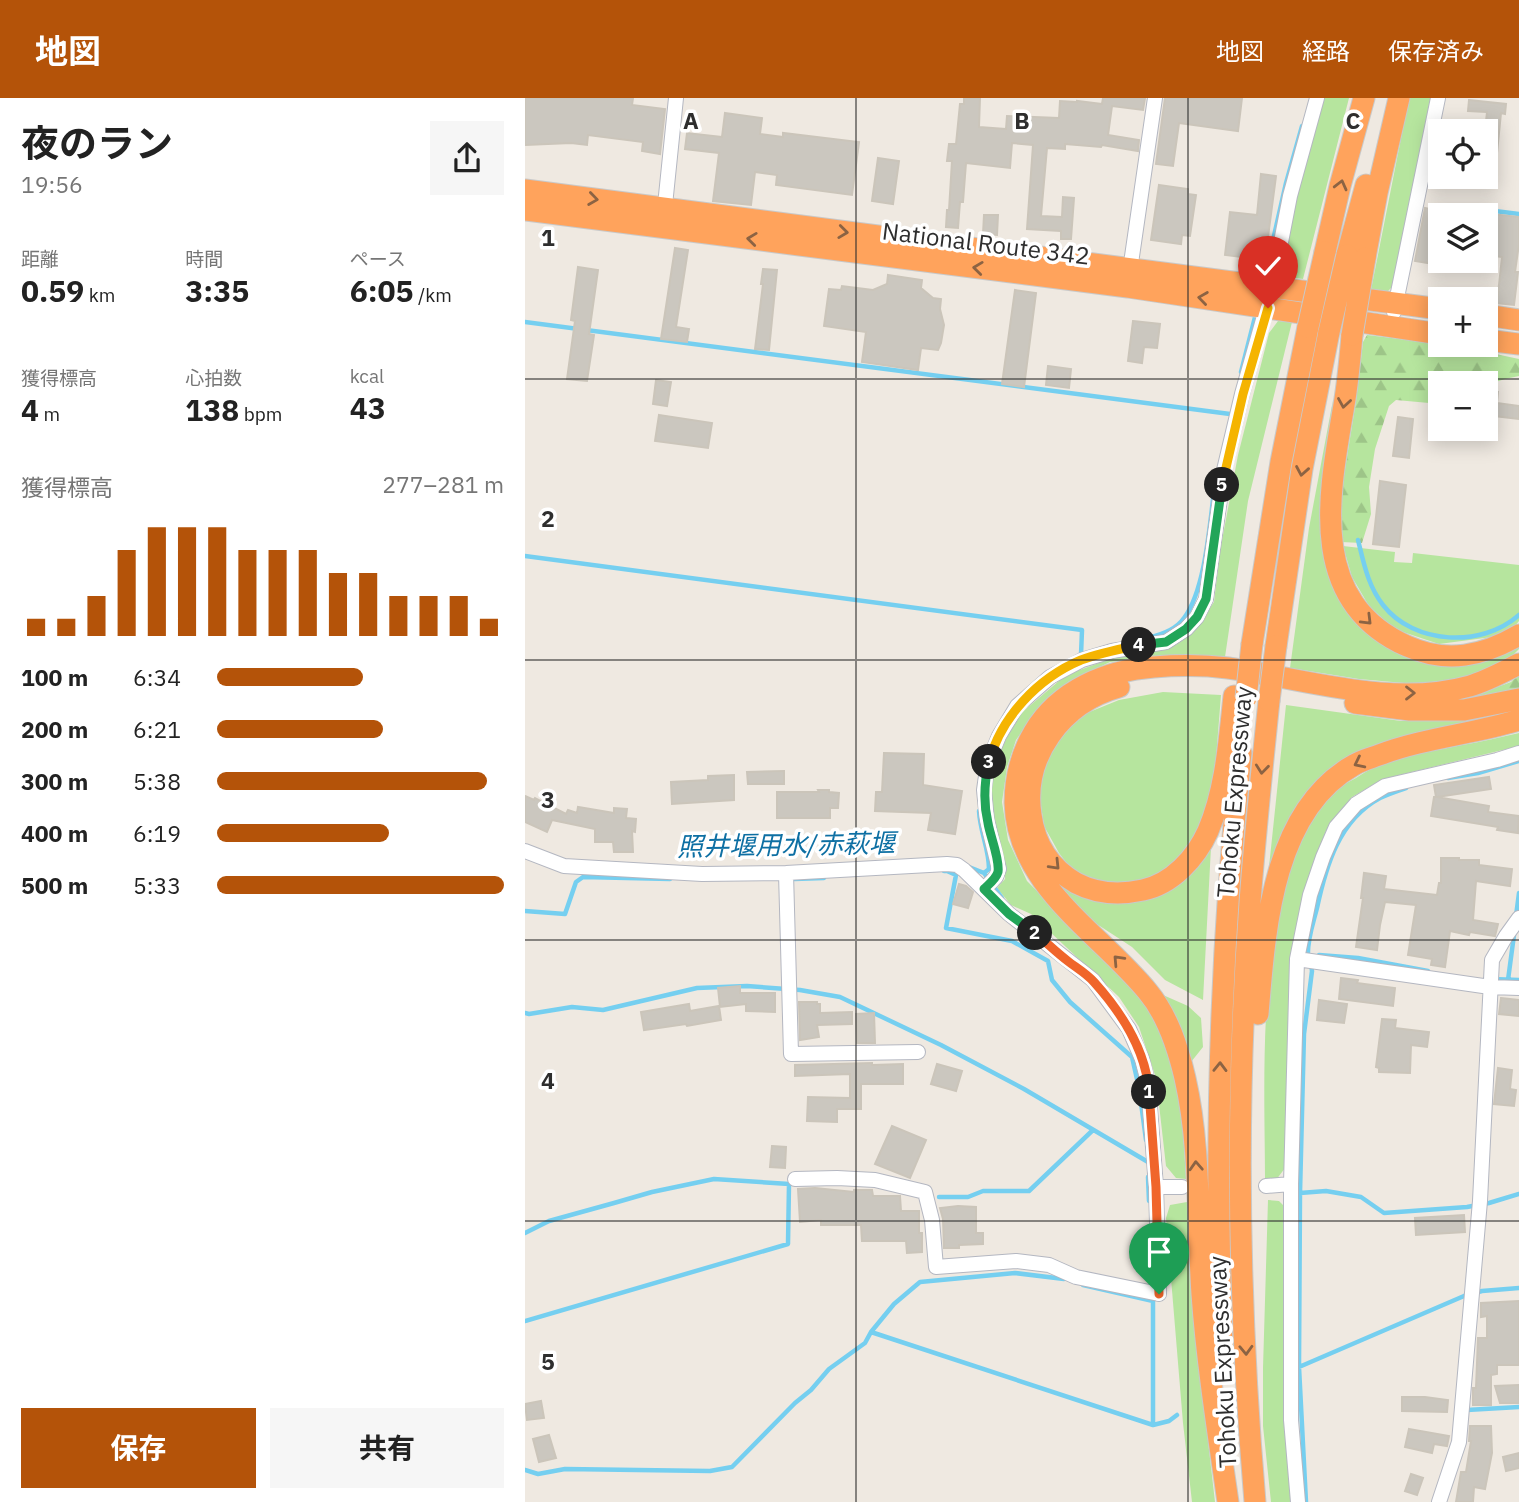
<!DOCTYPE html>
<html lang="ja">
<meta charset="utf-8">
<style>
:root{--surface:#fff;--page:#f6f6f6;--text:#222;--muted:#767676;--accent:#b45309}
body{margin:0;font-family:"IBM Plex Sans","Noto Sans JP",sans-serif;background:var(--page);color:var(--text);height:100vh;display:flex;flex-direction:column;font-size:26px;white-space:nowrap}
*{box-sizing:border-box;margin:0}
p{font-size:23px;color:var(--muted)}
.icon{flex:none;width:38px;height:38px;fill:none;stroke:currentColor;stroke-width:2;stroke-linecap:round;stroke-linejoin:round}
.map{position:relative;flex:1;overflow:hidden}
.side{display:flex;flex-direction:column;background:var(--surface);width:525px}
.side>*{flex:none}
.tools{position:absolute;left:903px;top:21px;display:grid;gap:14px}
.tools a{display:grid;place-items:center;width:70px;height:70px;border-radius:0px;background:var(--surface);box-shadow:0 4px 18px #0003;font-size:35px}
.pin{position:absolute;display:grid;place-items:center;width:60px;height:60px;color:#fff;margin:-72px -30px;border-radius:50% 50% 50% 0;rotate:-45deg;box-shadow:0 0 7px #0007}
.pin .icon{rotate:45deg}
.km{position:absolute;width:35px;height:35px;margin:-18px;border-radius:50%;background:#222;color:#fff;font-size:19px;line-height:35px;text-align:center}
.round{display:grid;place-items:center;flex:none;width:74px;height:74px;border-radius:0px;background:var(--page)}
.headline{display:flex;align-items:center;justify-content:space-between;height:119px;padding:0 21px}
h1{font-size:38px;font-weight:700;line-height:52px}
.figures{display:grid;grid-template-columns:repeat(3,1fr);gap:10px;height:119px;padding:7px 21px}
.figures div{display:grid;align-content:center}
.figures b{font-size:30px;font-weight:700}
.figures small{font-size:19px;font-weight:400}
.figures p{font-size:19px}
.chart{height:196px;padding:14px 21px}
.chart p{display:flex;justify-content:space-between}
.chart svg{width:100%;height:126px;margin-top:7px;stroke:var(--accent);stroke-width:6}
.cta{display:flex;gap:14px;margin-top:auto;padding:14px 21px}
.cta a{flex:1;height:80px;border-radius:0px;background:var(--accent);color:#fff;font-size:28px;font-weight:700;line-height:80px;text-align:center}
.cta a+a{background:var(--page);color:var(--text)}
ul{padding:0 21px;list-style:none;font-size:23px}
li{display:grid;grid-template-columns:112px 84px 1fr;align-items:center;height:52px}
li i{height:18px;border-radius:9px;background:var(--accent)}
header{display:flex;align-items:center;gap:42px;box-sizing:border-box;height:98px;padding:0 35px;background:var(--accent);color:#fff}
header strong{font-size:33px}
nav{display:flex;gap:38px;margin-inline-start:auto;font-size:24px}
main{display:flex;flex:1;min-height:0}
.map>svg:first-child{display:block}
.grass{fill:#b6e59e}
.forest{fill:url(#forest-firs)}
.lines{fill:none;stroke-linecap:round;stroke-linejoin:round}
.stream{stroke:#75cff0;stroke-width:4.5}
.building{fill:#cbc7bf;stroke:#cbc5ba;stroke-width:2}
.minor-casing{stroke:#b4b7c1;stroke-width:16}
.highway-casing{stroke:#c9c9c9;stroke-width:23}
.minor{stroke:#fff;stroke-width:14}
.highway{stroke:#ffa35c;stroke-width:21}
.highway-bridge-casing{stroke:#c9c9c9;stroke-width:23;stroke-linecap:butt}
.highway-bridge{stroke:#ffa35c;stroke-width:21}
.oneway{stroke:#8c6343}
.split-1-casing{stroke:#fff;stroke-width:14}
.split-2-casing{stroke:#fff;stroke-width:14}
.split-3-casing{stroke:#fff;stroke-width:14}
.split-4-casing{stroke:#fff;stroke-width:14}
.split-5-casing{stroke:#fff;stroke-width:14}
.split-6-casing{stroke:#fff;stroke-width:14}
.split-1{stroke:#f0652b;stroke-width:9}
.split-2{stroke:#f0652b;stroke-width:9}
.split-3{stroke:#22a559;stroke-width:9}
.split-4{stroke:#f5b400;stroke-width:9}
.split-5{stroke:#22a559;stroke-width:9}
.split-6{stroke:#f5b400;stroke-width:9}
.grid{fill:none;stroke:#2e2e2e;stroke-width:2;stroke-opacity:0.55}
.labels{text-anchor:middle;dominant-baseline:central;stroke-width:7;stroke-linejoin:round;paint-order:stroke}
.street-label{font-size:24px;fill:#2e2e2e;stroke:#fff}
.water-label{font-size:26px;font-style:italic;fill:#0d6fa3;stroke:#fff}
.grid-label{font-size:23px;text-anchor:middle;font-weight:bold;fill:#2e2e2e;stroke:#fff;stroke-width:7;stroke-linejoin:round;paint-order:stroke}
</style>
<header>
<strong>地図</strong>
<nav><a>地図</a><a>経路</a><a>保存済み</a></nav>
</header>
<main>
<section class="side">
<div class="headline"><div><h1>夜のラン</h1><p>19:56</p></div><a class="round"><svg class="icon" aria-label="share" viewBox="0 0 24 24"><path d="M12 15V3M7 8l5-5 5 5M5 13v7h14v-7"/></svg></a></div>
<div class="figures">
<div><p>距離</p><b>0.59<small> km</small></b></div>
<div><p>時間</p><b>3:35</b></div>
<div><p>ペース</p><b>6:05<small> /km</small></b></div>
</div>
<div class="figures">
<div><p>獲得標高</p><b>4<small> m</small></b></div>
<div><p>心拍数</p><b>138<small> bpm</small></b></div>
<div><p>kcal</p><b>43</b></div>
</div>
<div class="chart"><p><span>獲得標高</span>277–281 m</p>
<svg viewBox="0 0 160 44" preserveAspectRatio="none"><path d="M5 44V38M15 44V38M25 44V30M35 44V14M45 44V6M55 44V6M65 44V6M75 44V14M85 44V14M95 44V14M105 44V22M115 44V22M125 44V30M135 44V30M145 44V30M155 44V38"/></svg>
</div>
<ul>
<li><b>100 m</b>6:34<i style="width:51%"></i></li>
<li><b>200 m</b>6:21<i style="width:58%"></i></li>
<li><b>300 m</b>5:38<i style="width:94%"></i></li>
<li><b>400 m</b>6:19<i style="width:60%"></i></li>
<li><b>500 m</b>5:33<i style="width:100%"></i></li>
</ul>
<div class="cta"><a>保存</a><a>共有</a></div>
</section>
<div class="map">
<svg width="994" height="1404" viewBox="0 0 994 1404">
<defs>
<pattern id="forest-firs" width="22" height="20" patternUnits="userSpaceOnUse" patternTransform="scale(1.75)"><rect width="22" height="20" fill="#b6e59e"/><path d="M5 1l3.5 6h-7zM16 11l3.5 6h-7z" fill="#9dc588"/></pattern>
</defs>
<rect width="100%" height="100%" fill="#efe9e1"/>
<path class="grass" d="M799 0H824L778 181 757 178 756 169 775 81Z
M884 0H908L867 189 862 194 846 192Z
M753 223 767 224 723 403 700 559 641 557 585 564 543 584 513 610 491 642 482 669 477 704 483 742 502 783 610 892 628 918 643 946 657 1015 661 1081 651 1080 641 1068 631 980 614 929 594 899 506 816 486 807 472 790 480 781 479 764 469 732 464 696 474 649 495 616 541 577 604 554 639 552 652 546 671 531 689 504 695 453 713 357 744 235Z
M808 302 801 377 802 469 877 555 994 545V551L981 564 940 580 890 586 834 581 765 570 784 430Z
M818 448 870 454 869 464 887 465 888 455 994 467V523L988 530 967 539 914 546 869 531 844 508 827 479Z
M638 594 696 597 691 660 684 701 672 733 655 757 639 773 619 782 597 786 568 782 547 772 534 755 519 728 514 694 522 662 537 638 557 617 594 602Z
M761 607 876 623 926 622 994 610V614L832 654 742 788Z
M994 635V648L858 681 827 699 801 733 778 802 760 1070 751 1082 740 1081C740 976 727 764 813 690 818 686 826 683 831 680 837 676 843 672 850 669 875 657 910 653 937 647 956 644 975 639 994 635Z
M686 749 678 902 640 882 607 849 561 819 525 784 531 781 550 796 583 806 620 801Z
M636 897H638L663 908 676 920 678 949 666 964Z
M743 1102 754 1103 761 1110 768 1404H746L738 1328V1270Z
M662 1104 682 1334 690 1404H667L658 1325 641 1120 645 1107Z"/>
<path class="forest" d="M842 237 933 248 994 261V278L980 281 961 287V285H915V306L871 302 864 308 850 351 844 389 846 416 837 445 816 444 817 390 831 303 838 244Z
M994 576V594L949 600 951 597 986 584Z"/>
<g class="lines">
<path class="stream" d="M970 113 994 116
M739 182 761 85 777 28
M0 224 705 316
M716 274 731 215
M833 442C839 466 843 488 858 507 889 547 957 550 994 517
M0 458 557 532 556 557
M622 540C636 537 651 532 659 520 681 491 685 422 690 385
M923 680 953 675 994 663
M454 713C455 734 464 751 464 771L459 775
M444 769 459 775 477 800
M419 773H422L431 777 421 830 487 843 523 863 527 882 545 904 607 959 614 990 621 1042
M269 781 299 780
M0 813 40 816 51 784 58 779 145 781
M991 818 994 795
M794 857 833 860 903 873
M783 858C782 842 788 826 792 810 801 768 814 722 855 700 863 696 872 693 881 690
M967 881 994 882
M983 882 989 837
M0 915 4 916 47 909 78 912 172 890 222 888 275 892 315 899 416 947 499 991 623 1064
M623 1079 624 1103 629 1102
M775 1095 801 1093 836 1099 859 1115 942 1109 964 1105 994 1096
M414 1099H443L458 1093H504L568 1032
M0 1135 24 1123 89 1105 127 1094 189 1081 264 1086 263 1146 0 1223
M558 1187 628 1203V1327
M346 1234 628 1327 644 1323 652 1317
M774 1269 939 1198 957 1193 994 1190
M942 1312 994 1309
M0 1372 13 1376 40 1371 185 1373 207 1369 270 1305 286 1292 304 1271 340 1245 346 1234 369 1206 395 1184 490 1175 539 1181
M781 1404 774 1269 775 1095 779 936 787 873 786 867"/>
</g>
<path class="building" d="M0 0H108L107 7 140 11 135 56 117 53 118 44 63 37 62 47 46 45 0 47Z
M439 0H455L454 29 481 31 482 18 534 20 535 3 552 4V3L577 6 578 0H620L618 12 587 8 583 37 614 42 613 53 577 47 576 49 540 46V51L522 50 516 118 537 119 538 99 549 100 546 141H536V133L502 131 508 47 487 45 485 70 441 65 438 104H435L433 130 421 129 422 112H424L427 63H422L424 46H431L435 6H439Z
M640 0H717L713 33 654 25 648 68 631 66Z
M944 2 981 6 980 16 976 15 971 65 961 63 960 33 962 14 943 13Z
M200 15 237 20 235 36 258 39V35L334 44 327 97 251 87 252 77 230 74 226 107 188 103 194 55 160 51 162 35 197 39Z
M353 60 374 63 368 106 347 103Z
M736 76 751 78 740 162 700 157 705 114 732 117Z
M634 87 663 91V96L671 97 665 138 657 137 656 146 626 142Z
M900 110 915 113V167L890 163Z
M966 116 994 119V146L990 174H993L989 207 972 205 977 159 961 157Z
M459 117H473L472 137 458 136Z
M150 150 163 152 151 229 164 231 162 244 136 241Z
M53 169 73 172 64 236 69 237 62 283 42 281 50 223 46 222Z
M238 171 252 172 244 252 230 251 238 186H236Z
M363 177 397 182 396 190 408 200 416 201 415 211 419 227 416 245 413 252 396 250 393 272 337 264 341 234 299 228 304 191 316 192 317 188 348 192 362 186Z
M490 192 511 195 499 289 477 286Z
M608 223 635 226 632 250 619 249 617 265 603 263Z
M523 268 546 271 544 290 521 287Z
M131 282 146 284 142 308 128 306Z
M961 293 973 294 972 305 994 308V321L961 317Z
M134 317 187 325 183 350 130 343Z
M873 319 888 321 884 360 868 358Z
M855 383 881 387 874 449 848 446Z
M359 655 399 656 398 687 437 693 430 736 403 732 406 715 350 713 351 694H357Z
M259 673V686H223L222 674Z
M209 677V702L147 706 146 684 183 682V678Z
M964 679 966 691 912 699 964 708 963 714 994 718 993 735 972 732 973 729 906 718 909 699H911L909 687Z
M293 692H304V694L314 695 313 710H305V720H252V694H294Z
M0 698 9 702 10 700 41 716 43 712 52 715 53 709 89 715V710L102 711 101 720 111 721 110 734 107 733 108 754H89L88 744H70V731L27 722 22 734 0 724Z
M916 760H934V762H954V767L987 771 985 788 951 783 948 822 973 826 970 838 945 834 944 837 925 833 920 869 906 867 907 861 883 857 891 807 860 804 855 827 852 852 831 849 838 800H836L839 775 861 778 859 791 912 797 914 785H916Z
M434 786 441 788 448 794 443 810 428 806Z
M816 880 833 882 832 885 870 890 868 908 814 901Z
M215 888V895H250V914L221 913V906L195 909 193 890Z
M976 900 994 902V918L974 916Z
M794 902 822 906 819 925 792 922Z
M274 904H292V906H295V915L327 914V926L292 927 294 939 275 942Z
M164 906 165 913 194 908 196 922 162 928 161 926 119 932 116 914Z
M349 915 350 945H332L331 916Z
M857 921 871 922 870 930 904 934 902 949 886 947 885 975 854 974V970L851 969Z
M347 965V967L378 966V986H336V1011H312V1024L282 1023 283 999 325 1000V976L270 978V967Z
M412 966 437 973 431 993 406 986Z
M973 970 987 972 985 991 991 992 989 1008 969 1006Z
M367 1028 401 1042 385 1080 350 1066Z
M247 1048 261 1049 260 1070 245 1069Z
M290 1090 329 1094V1092H347L348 1098H375L376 1113H394V1135H397V1154L382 1155 381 1143H337L336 1127H296V1122L275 1124 273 1091Z
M433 1108 451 1109V1135H458V1146L434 1147V1150H419L418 1121 415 1110Z
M939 1117 940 1134 891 1137 890 1120Z
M994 1203V1267H972V1276L966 1277V1307H948V1290H951L953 1240H962V1218L956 1219V1205Z
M994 1287V1305H975L970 1288Z
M877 1299H900L923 1302 922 1314 877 1313Z
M16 1303 19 1320 2 1322 0 1306Z
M945 1328H966L967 1355 960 1391 949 1389 948 1404H931L936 1374H941L946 1343H944Z
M884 1331 924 1338 922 1348 909 1346 907 1355 880 1349Z
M24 1337 31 1360 14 1364 8 1341Z
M994 1355V1370L981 1373 978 1359Z
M886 1376 898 1380 892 1397 880 1393Z"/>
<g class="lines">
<defs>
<path id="minor" d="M139 117 151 0
M604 179 630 0
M869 214 913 0
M0 753 39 768 177 776 261 775 422 766 432 767 439 772 484 816 568 882 604 931 617 961 623 984 631 1089 634 1196 551 1179 524 1167 491 1163 411 1169 407 1122 400 1094 350 1082 312 1080 270 1081
M261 775 266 956 393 954
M459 791 471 779 474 771 462 722 459 692 461 678 465 660 474 638 492 608 525 579 557 562 587 553 641 544 661 531 672 519 681 501 699 372 717 296 747 190 765 98 792 0
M772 861 965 889 994 890
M741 1088 766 1086
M631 1089H657
M773 1404 766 1322V1086L772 861 785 797 798 759 811 729 831 706 860 688 972 662 994 655
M914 1404 934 1344 955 1103 967 862 981 838 994 820"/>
<path id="highway" d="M0 92 915 211
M0 112 603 189 915 236
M800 154 815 88 839 0
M822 157 841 87
M840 160 852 95 874 0
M961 217 994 222
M827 237C825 261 823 284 819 307 804 395 781 503 882 548 922 566 958 558 994 537
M961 242 994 246
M727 546 756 364 783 229
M751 548 777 371 804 234
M594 589C537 605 497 658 506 717 510 747 525 770 551 785 572 796 595 797 618 792 647 786 671 760 683 733 701 691 704 643 709 598
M830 605 885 612H939L994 601
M733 916C740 832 747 713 829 667 837 662 846 660 854 657 899 640 948 636 994 622
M698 1273C689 1066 694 860 716 655
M703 1404C693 1335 682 1265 677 1196 672 1124 676 1050 660 980 653 950 643 918 623 894 575 835 492 788 490 705 490 679 496 656 509 634 534 592 582 572 629 569 653 567 679 567 703 570 782 581 866 610 945 588 962 583 978 574 994 566
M730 1404C713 1205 710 1003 725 804 730 737 737 670 744 603"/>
</defs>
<use href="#minor" class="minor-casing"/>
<use href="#highway" class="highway-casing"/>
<use href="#minor" class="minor"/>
<use href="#highway" class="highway"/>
<defs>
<path id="highway-bridge" d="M783 229 800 154
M804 234 822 157
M827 237 840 160
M721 600 727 546
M744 603 751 548"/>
</defs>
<use href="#highway-bridge" class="highway-bridge-casing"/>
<use href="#highway-bridge" class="highway-bridge"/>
</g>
<defs><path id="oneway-chevron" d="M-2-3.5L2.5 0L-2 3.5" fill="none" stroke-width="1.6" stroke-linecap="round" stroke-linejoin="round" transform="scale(1.75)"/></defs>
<g class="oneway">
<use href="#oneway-chevron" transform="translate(816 87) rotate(-76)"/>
<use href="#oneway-chevron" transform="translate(68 101) rotate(8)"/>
<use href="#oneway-chevron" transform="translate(318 134) rotate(7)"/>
<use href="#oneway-chevron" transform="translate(227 141) rotate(-173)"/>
<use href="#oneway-chevron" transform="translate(453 170) rotate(-173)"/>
<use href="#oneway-chevron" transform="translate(678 200) rotate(-172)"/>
<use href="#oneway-chevron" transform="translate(819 305) rotate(99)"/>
<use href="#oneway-chevron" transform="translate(777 373) rotate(100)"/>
<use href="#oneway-chevron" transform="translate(842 522) rotate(45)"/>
<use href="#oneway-chevron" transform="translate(885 595)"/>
<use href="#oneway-chevron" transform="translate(834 665) rotate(154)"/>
<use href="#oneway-chevron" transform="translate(737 671) rotate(96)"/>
<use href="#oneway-chevron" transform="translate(530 767) rotate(46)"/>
<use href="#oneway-chevron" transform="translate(593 862) rotate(-133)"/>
<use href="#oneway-chevron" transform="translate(695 969) rotate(-89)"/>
<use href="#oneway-chevron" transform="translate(671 1068) rotate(-93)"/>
<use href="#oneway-chevron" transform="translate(721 1252) rotate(88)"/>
</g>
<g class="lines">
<defs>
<path id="split-1" d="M624 994 631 1089 634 1196"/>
<path id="split-2" d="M510 835C522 845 532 855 544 864 552 870 562 876 569 884 596 914 621 953 624 994"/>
<path id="split-3" d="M464 664C459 685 458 704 463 725 465 738 475 761 473 774 471 781 464 786 459 791L484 816 510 835"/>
<path id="split-4" d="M464 664C476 619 513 580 556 562 575 555 595 551 614 547"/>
<path id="split-5" d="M614 547 641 544 661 531 672 519 681 501 697 387"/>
<path id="split-6" d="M697 387 718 296 743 210"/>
</defs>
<use href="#split-1" class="split-1-casing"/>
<use href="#split-2" class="split-2-casing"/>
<use href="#split-3" class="split-3-casing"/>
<use href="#split-4" class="split-4-casing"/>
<use href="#split-5" class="split-5-casing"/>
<use href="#split-6" class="split-6-casing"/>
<use href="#split-1" class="split-1"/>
<use href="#split-2" class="split-2"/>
<use href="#split-3" class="split-3"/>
<use href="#split-4" class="split-4"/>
<use href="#split-5" class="split-5"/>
<use href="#split-6" class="split-6"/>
</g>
<path class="grid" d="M331 0V1404M663 0V1404M0 281H994M0 562H994M0 842H994M0 1123H994"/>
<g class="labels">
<g class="street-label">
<text transform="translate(461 145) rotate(7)">National Route 342</text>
<text transform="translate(709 694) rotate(-85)">Tohoku Expressway</text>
<text transform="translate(697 1264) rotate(-93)">Tohoku Expressway</text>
</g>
<g class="water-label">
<text transform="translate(261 746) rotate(-1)">照井堰用水/赤萩堰</text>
</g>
</g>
<g class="grid-label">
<text x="166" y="31">A</text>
<text x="497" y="31">B</text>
<text x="828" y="31">C</text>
<text x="23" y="148">1</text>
<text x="23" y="429">2</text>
<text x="23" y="710">3</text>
<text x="23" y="991">4</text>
<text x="23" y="1272">5</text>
</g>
</svg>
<div class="tools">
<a><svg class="icon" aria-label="locate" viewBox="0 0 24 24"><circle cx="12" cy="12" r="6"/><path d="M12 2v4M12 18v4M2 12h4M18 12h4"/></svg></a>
<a><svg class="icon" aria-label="layers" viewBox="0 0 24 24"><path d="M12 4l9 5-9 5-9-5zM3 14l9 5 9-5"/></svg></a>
<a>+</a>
<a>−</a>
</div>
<div class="pin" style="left:634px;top:1196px;background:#1e9e55"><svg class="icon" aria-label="arrive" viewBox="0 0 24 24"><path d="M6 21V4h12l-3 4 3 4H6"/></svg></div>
<div class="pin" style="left:743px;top:210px;background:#d93025"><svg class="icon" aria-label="check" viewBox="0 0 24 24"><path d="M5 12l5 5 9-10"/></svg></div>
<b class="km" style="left:624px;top:994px">1</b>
<b class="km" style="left:510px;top:835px">2</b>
<b class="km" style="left:464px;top:664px">3</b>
<b class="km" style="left:614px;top:547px">4</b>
<b class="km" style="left:697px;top:387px">5</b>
</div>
</main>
